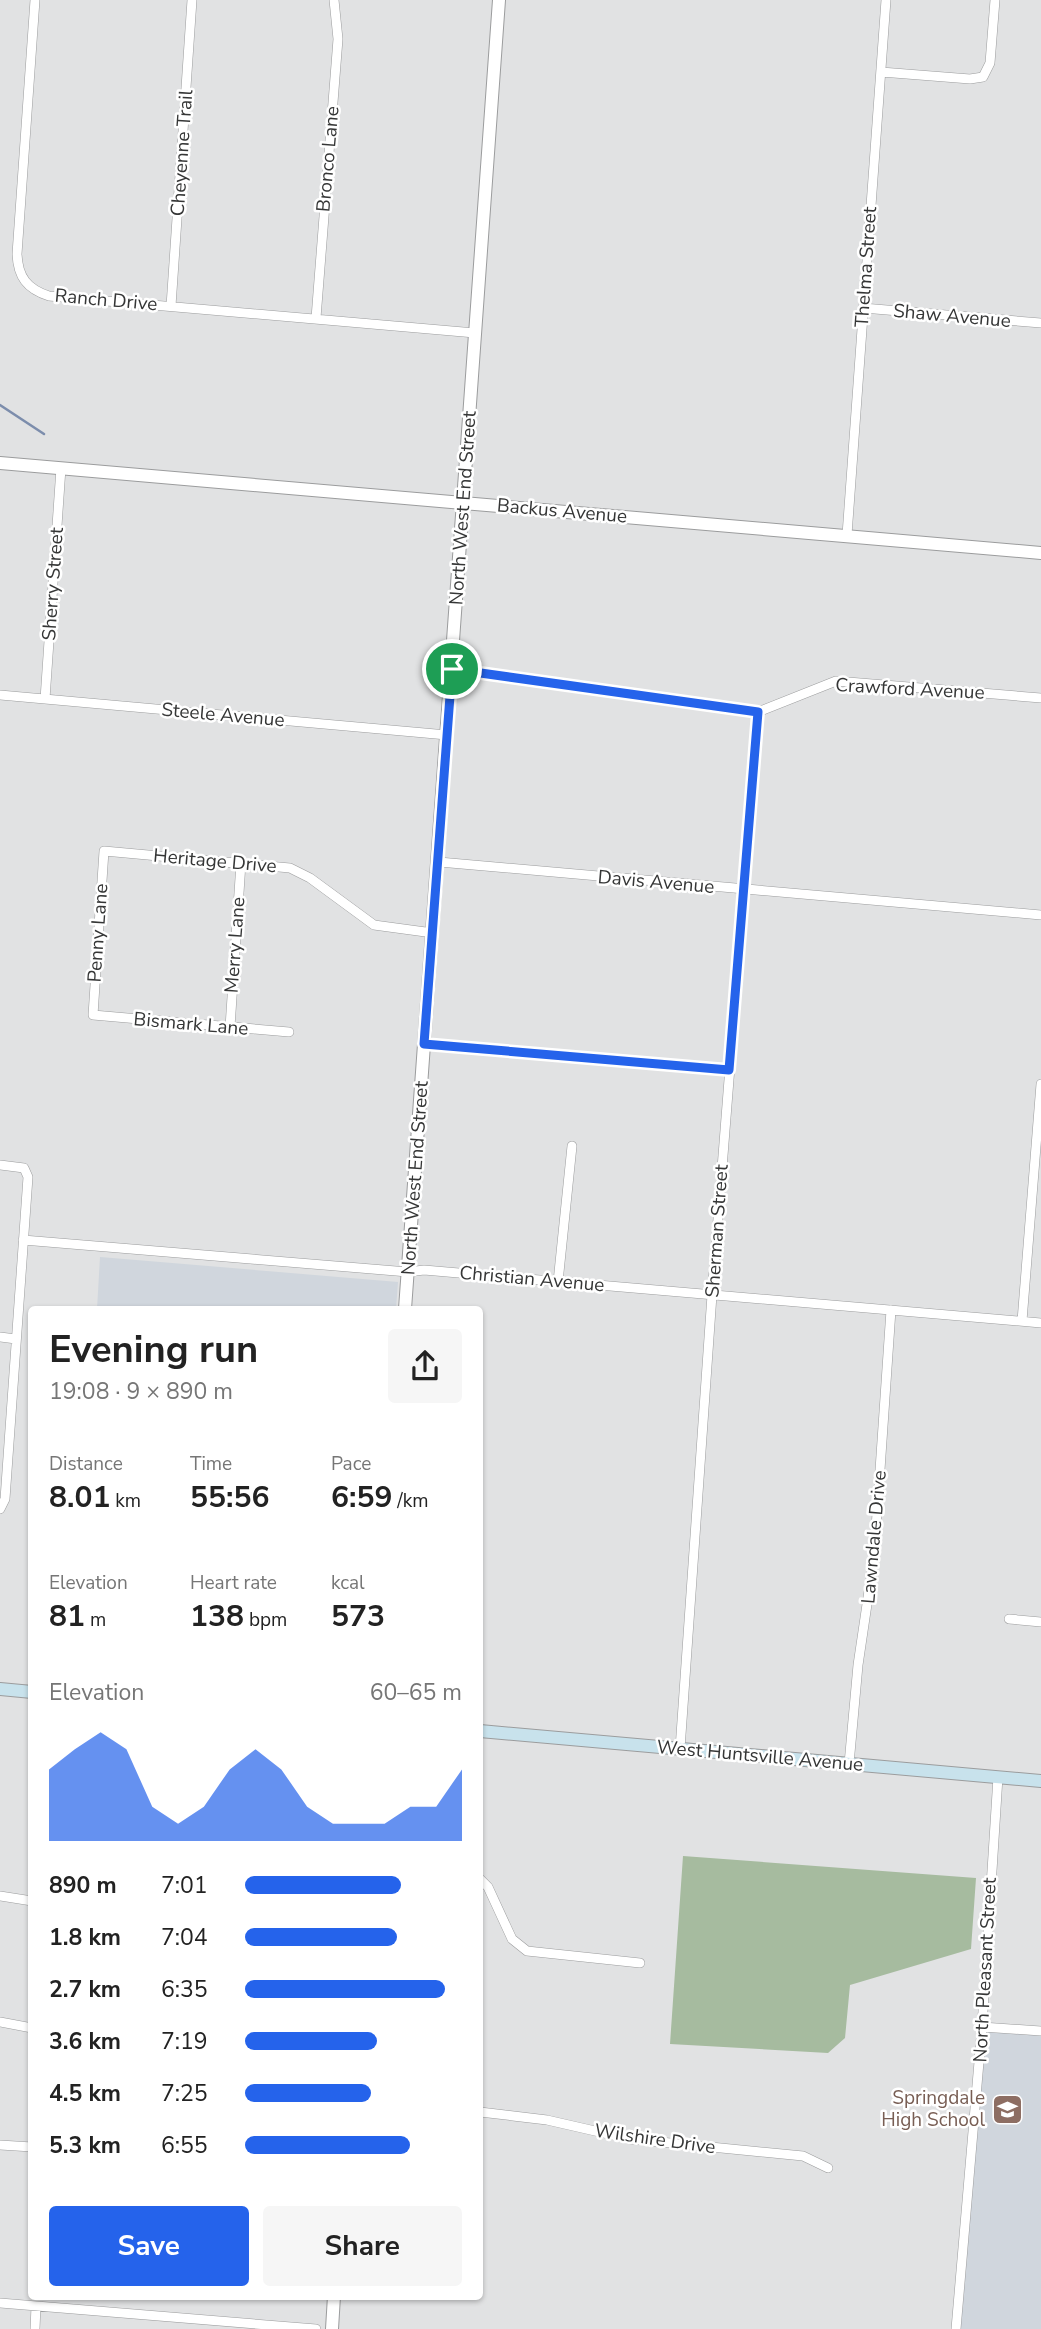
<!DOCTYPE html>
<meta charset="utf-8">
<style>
:root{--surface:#fff;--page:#f6f6f6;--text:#222;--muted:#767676;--accent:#2563eb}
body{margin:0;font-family:"Nunito Sans",sans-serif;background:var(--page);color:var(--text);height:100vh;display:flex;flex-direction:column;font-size:26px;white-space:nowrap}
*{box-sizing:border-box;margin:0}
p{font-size:23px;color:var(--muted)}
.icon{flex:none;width:38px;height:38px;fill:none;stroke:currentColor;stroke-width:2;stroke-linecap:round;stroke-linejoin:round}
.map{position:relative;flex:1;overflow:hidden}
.side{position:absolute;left:28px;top:1306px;width:455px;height:994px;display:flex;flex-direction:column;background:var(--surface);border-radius:7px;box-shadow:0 2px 5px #0004}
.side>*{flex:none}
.pin{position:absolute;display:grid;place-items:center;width:60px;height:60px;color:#fff;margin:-30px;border:4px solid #fff;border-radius:50%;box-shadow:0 2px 7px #0007}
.round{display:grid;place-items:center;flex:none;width:74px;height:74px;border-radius:7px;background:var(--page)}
.overview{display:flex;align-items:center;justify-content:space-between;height:119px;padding:0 21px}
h1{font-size:38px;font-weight:700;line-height:52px}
.stats{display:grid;grid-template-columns:repeat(3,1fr);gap:10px;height:119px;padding:7px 21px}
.stats div{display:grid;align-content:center}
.stats b{font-size:30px;font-weight:700}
.stats small{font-size:19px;font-weight:400}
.stats p{font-size:19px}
.chart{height:196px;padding:14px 21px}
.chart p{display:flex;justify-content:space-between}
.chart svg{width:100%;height:126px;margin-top:7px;fill:var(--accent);opacity:.7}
.action{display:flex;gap:14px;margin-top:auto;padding:14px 21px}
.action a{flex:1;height:80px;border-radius:7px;background:var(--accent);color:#fff;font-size:28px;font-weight:700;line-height:80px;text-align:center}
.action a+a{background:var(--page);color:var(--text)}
ul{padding:0 21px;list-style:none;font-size:23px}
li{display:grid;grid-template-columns:112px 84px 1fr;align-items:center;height:52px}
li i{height:18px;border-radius:9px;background:var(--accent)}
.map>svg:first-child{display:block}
.built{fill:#d0d6dd}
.green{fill:#a6bb9f}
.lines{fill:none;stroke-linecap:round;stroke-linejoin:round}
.stream{stroke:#7c8dac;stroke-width:2.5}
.minor-casing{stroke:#9b9c9d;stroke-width:10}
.tertiary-casing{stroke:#9b9c9d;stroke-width:14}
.secondary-casing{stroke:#9b9c9d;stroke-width:14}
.minor{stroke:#fff;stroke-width:9}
.tertiary{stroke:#fff;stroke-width:12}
.secondary{stroke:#c8e2ec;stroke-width:12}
.route-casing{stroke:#fff;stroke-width:14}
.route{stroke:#2563eb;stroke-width:9}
.labels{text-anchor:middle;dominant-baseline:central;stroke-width:5;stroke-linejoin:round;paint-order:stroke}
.street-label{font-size:19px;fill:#353636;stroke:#fff}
.education-label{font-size:19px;fill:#785e54;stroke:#fff;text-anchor:end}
</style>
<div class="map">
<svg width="1041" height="2329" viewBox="0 0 1041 2329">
<rect width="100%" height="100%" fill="#e1e2e3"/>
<path class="built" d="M100 1257 398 1282 396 1309H97Z
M982 2027 1041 2031V2329H956Z"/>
<path class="green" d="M683 1856 976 1878 971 1949 850 1985 845 2038 828 2053 670 2044Z"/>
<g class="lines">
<path class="stream" d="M0 405 44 434"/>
<defs>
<path id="minor" d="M35 0 17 254C18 277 27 289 49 296L475 333
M881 72 970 79 983 77 990 63 995 0
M171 306 192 0
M863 308 1041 323
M316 318 338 39 334 0
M847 535 886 0
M452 669 758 712 836 681 1041 698
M0 695 447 735
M45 699 61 468
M439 862 1041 915
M230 1027 241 863
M289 1032 93 1015 104 851 290 868 310 878 374 925 433 933
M424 1044 729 1070
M0 1165 24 1168 28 1177 5 1499 0 1509
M23 1240 408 1272 424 1270 1041 1323
M558 1282 572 1146
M1022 1321 1041 1084
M0 1337 16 1339
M1009 1619 1041 1622
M680 1749 712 1295 758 712
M849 1764 858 1665 874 1557 891 1310
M480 1879 488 1887 512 1939 527 1951 640 1963
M0 1896 32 1901
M0 2022 32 2028
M982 2027 1041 2031
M480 2112 547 2120 630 2139 803 2156 828 2168
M0 2145 32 2147
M0 2303 316 2329
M35 2329 36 2306
M956 2329 982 2027 998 1777"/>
<path id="tertiary" d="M0 463 1041 553
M405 1309 499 0
M332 2329 334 2296"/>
<path id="secondary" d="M0 1689 32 1692
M480 1731 1041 1781"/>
</defs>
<use href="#minor" class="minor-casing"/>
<use href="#tertiary" class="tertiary-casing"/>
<use href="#secondary" class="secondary-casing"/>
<use href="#minor" class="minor"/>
<use href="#tertiary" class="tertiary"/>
<use href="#secondary" class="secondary"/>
</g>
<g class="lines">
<defs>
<path id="route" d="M452 669 758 712 729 1070 424 1044Z"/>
</defs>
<use href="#route" class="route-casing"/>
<use href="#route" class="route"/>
</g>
<defs>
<symbol id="school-square" viewBox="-11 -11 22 22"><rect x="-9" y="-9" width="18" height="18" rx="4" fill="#8d6e63" stroke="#fff"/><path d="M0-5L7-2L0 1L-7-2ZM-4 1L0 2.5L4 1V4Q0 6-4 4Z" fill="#fff"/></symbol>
</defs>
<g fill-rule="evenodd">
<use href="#school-square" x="990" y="2092" width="35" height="35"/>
</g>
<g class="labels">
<g class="street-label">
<text transform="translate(182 153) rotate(-86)">Cheyenne Trail</text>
<text transform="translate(328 159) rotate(-85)">Bronco Lane</text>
<text transform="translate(866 267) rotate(-86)">Thelma Street</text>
<text transform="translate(106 300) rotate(5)">Ranch Drive</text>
<text transform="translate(952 316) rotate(5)">Shaw Avenue</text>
<text transform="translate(463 508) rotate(-86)">North West End Street</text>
<text transform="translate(562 511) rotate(5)">Backus Avenue</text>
<text transform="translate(53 584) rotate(-86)">Sherry Street</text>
<text transform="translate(910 689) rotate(3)">Crawford Avenue</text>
<text transform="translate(223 715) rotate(5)">Steele Avenue</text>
<text transform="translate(215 861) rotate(5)">Heritage Drive</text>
<text transform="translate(656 882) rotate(5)">Davis Avenue</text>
<text transform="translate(98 933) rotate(-86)">Penny Lane</text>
<text transform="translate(235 945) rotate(-86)">Merry Lane</text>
<text transform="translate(191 1024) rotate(5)">Bismark Lane</text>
<text transform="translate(415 1178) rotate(-86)">North West End Street</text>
<text transform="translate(717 1231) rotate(-86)">Sherman Street</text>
<text transform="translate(532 1279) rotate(5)">Christian Avenue</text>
<text transform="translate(874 1537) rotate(-85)">Lawndale Drive</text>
<text transform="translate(760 1756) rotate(5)">West Huntsville Avenue</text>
<text transform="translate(985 1970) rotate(-87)">North Pleasant Street</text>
<text transform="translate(655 2139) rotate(8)">Wilshire Drive</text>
</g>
<g class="education-label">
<text x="985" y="2098">Springdale<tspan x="985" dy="22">High School</tspan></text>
</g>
</g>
</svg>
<div class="pin" style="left:452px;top:669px;background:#1e9e55"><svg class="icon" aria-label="arrive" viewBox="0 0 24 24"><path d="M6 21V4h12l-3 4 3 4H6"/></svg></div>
<section class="side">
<div class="overview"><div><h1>Evening run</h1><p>19:08 · 9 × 890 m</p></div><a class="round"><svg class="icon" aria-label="share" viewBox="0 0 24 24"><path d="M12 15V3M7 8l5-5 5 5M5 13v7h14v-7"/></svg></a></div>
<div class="stats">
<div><p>Distance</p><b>8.01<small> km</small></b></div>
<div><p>Time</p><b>55:56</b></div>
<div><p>Pace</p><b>6:59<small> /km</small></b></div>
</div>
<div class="stats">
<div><p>Elevation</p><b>81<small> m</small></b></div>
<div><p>Heart rate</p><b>138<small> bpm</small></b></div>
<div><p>kcal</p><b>573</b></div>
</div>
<div class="chart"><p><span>Elevation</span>60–65 m</p>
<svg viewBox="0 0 160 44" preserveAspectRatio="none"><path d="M0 44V19L10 12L20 6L30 12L40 32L50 38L60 32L70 19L80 12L90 19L100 32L110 38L120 38L130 38L140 32L150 32L160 19V44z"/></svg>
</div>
<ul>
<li><b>890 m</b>7:01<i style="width:72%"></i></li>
<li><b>1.8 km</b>7:04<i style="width:70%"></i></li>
<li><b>2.7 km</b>6:35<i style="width:92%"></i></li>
<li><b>3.6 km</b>7:19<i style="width:61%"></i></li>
<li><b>4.5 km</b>7:25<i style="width:58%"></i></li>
<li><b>5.3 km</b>6:55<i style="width:76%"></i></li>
</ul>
<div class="action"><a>Save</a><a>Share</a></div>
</section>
</div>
